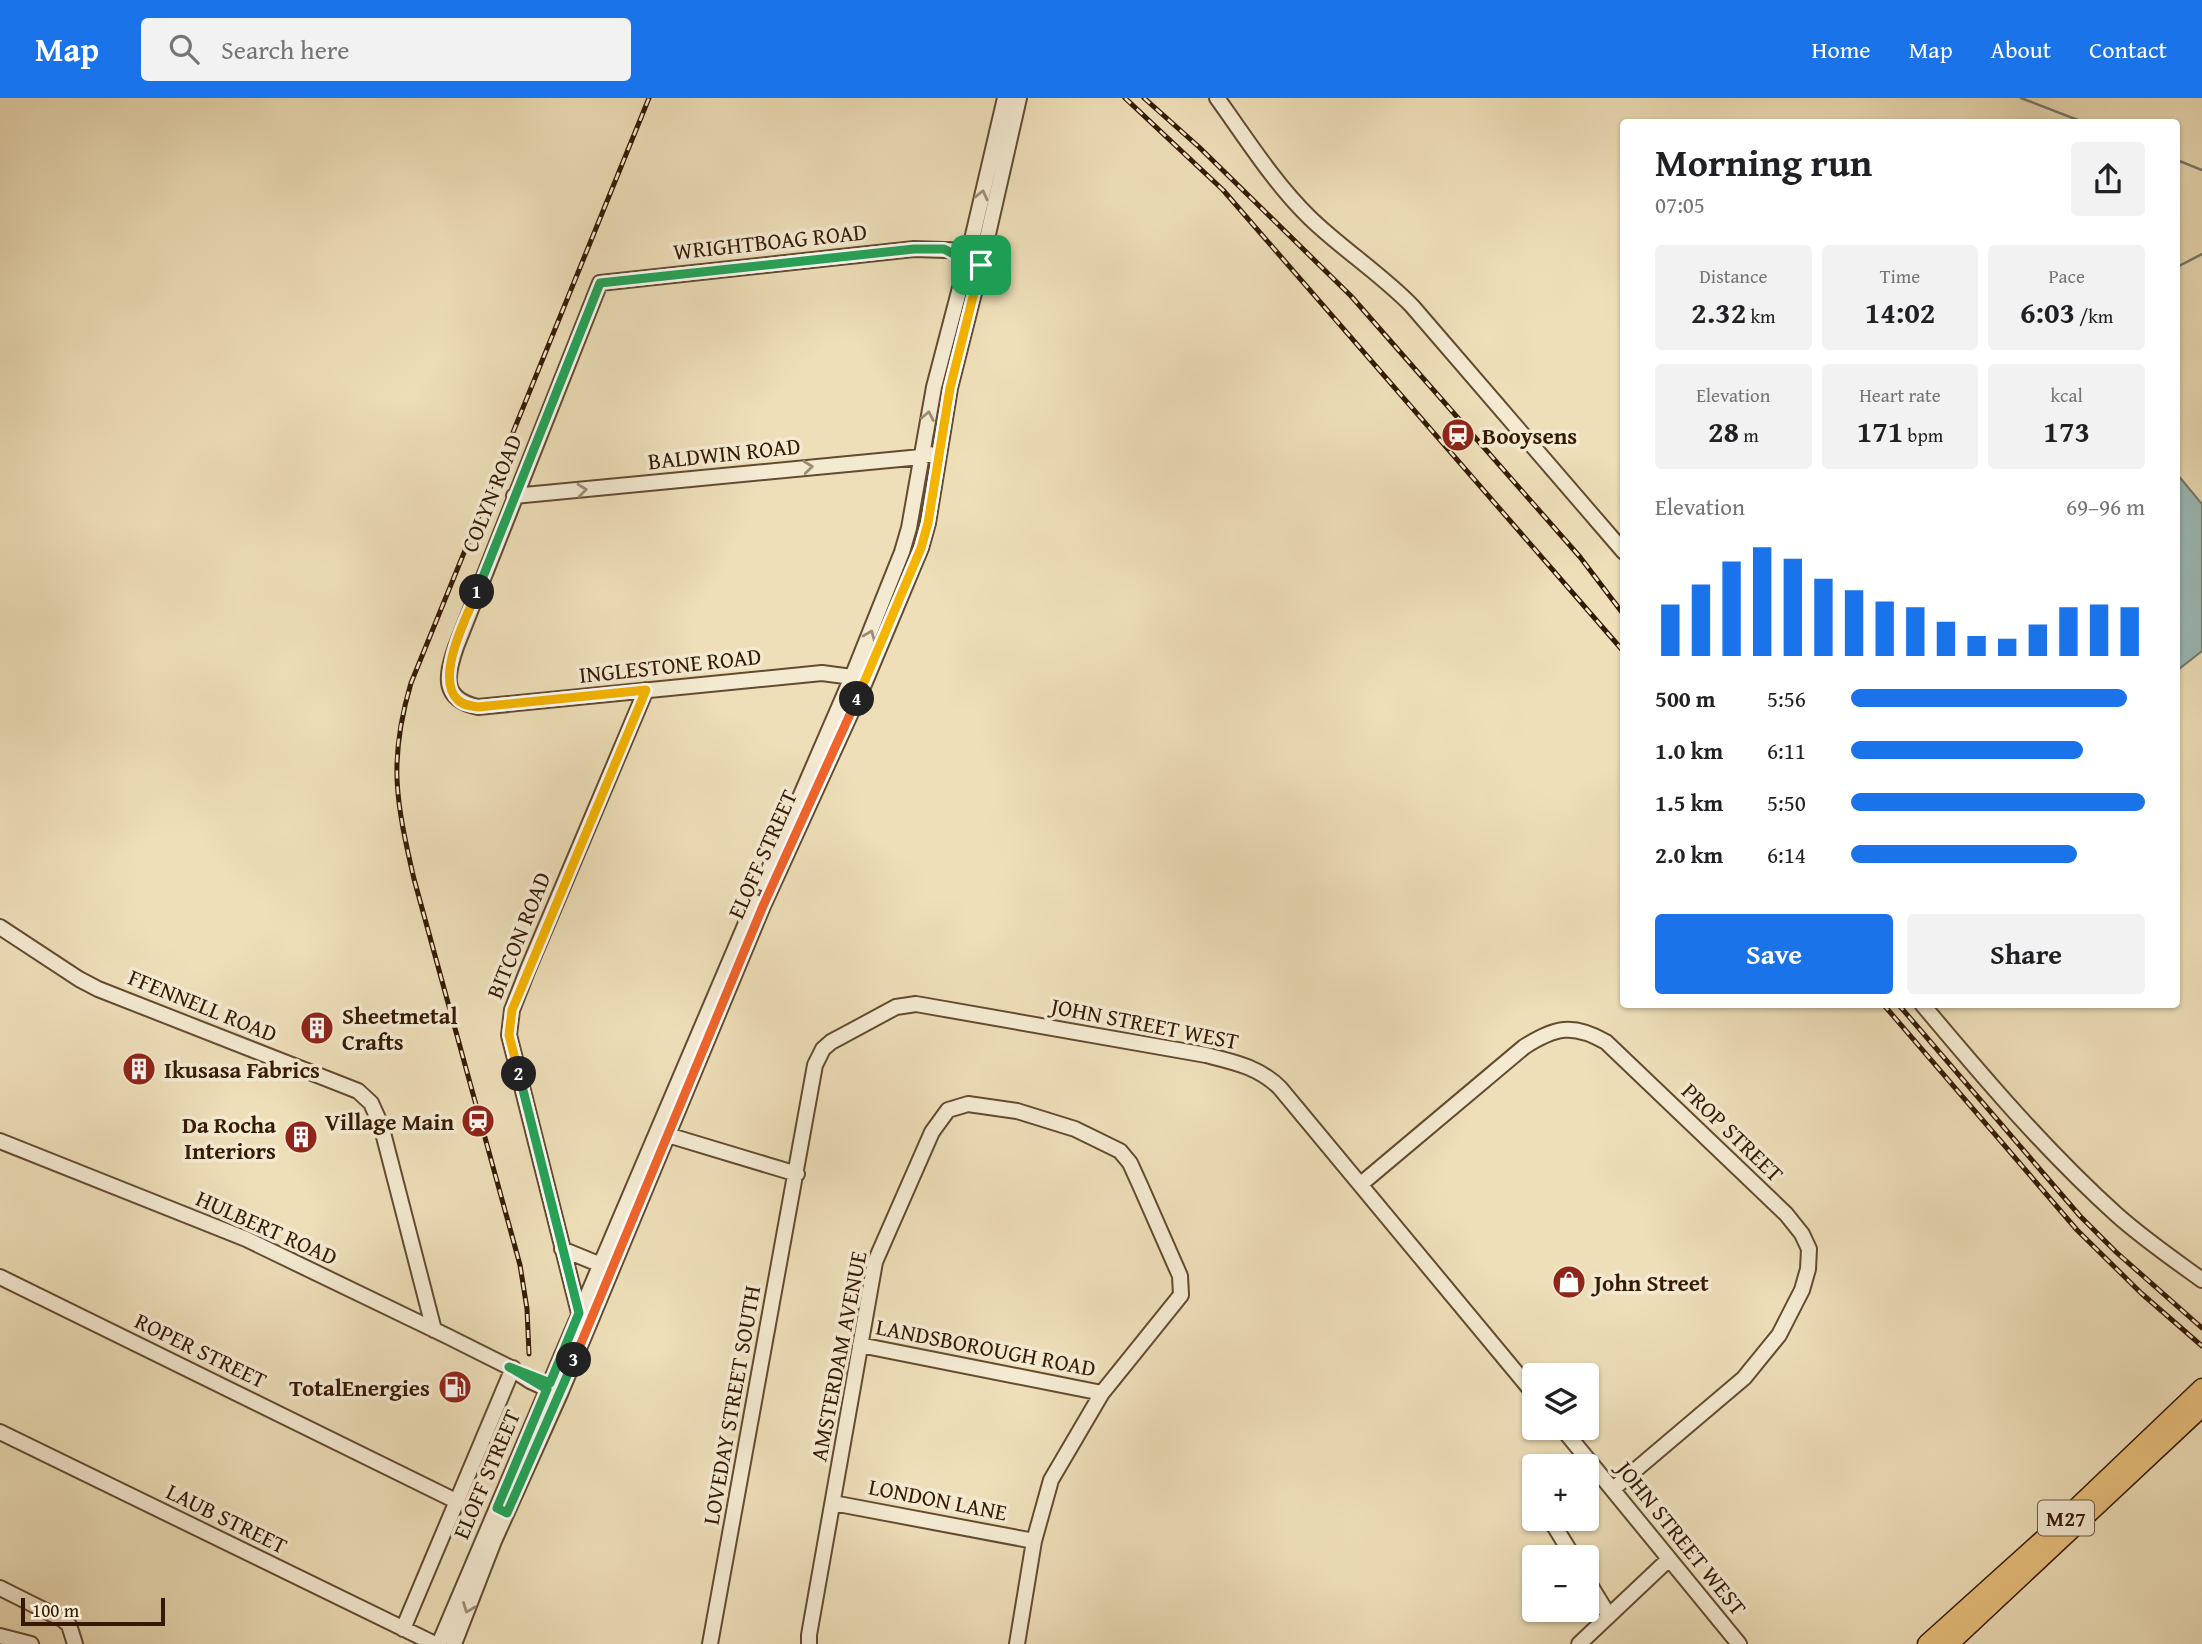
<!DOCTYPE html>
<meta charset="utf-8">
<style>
:root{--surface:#fff;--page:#f2f2f2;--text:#202124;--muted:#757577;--accent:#1a73e8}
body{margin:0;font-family:"Gentium Book Plus",serif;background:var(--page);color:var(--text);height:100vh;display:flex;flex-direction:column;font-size:26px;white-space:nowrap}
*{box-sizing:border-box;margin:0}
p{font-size:23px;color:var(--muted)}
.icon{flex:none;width:38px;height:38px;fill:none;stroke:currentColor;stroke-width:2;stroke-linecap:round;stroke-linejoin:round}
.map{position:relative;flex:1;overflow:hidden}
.details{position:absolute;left:1620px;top:21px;width:560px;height:889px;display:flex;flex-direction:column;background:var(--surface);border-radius:7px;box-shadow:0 2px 5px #0004}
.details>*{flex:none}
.controls{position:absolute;left:1522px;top:1265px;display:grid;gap:14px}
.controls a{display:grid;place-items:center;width:77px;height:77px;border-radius:7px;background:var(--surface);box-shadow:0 2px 5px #0004;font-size:35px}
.scale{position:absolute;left:21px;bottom:18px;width:144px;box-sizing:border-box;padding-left:7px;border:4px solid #351a03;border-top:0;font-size:19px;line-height:24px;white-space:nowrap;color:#351a03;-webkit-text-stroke:5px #f4ead2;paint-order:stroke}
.pin{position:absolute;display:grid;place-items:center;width:60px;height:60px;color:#fff;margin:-30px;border-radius:14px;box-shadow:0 4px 10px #0006}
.km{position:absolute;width:35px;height:35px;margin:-18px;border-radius:50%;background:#222;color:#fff;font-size:19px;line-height:35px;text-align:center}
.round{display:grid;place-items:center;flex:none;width:74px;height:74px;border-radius:7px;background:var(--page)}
.head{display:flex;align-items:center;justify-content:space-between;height:119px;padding:0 35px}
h1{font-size:38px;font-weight:700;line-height:52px}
.figures{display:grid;grid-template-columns:repeat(3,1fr);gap:10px;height:119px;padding:7px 35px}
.figures div{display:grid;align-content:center;border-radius:7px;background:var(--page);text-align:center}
.figures b{font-size:30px;font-weight:700}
.figures small{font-size:19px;font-weight:400}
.figures p{font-size:19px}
.chart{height:196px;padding:14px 35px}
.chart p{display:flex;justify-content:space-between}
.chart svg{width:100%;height:126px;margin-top:7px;stroke:var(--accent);stroke-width:6}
.cta{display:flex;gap:14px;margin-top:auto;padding:14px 35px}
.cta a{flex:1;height:80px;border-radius:7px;background:var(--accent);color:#fff;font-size:28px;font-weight:700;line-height:80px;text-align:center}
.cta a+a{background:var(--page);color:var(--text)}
ul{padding:0 35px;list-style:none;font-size:23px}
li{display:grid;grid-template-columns:112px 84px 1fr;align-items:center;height:52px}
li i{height:18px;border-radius:9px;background:var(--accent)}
header{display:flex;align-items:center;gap:42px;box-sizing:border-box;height:98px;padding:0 35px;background:var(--accent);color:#fff}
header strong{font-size:33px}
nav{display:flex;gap:38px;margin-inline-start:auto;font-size:24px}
.search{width:490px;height:63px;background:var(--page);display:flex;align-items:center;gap:18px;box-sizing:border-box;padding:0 24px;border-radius:7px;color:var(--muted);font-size:26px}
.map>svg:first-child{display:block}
.water{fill:#9cbbb8;stroke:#737b70;stroke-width:2}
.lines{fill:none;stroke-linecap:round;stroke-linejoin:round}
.stream{stroke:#737b70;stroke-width:2.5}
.minor-casing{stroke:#634b30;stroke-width:18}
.major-casing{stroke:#351a03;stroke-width:21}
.minor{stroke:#f4ead2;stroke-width:14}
.major{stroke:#e7c07c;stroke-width:18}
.rail-casing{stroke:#351a03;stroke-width:5}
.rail{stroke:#f4ead2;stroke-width:2.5;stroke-dasharray:8;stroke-linecap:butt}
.oneway{stroke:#9e8c75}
.split-1-casing{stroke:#fff;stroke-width:14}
.split-2-casing{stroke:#fff;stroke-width:14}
.split-3-casing{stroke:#fff;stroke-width:14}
.split-4-casing{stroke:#fff;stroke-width:14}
.split-5-casing{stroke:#fff;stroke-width:14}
.split-1{stroke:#22a559;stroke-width:9}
.split-2{stroke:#f5b400;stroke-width:9}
.split-3{stroke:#22a559;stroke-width:9}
.split-4{stroke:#f0652b;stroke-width:9}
.split-5{stroke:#f5b400;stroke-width:9}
.labels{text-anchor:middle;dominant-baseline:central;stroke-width:7;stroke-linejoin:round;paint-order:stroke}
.shield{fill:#f4ead2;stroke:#6e5841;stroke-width:2}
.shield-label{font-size:21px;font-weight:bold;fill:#351a03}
.street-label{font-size:23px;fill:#351a03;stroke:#f4ead2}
.poi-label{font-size:23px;font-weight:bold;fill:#351a03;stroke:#f4ead2;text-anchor:start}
</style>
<header>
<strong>Map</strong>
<div class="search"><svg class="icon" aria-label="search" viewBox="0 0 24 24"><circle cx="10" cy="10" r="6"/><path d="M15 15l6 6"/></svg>Search here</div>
<nav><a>Home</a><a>Map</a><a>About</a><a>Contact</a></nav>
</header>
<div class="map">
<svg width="2202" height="1546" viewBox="0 0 2202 1546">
<rect width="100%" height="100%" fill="#eedfb9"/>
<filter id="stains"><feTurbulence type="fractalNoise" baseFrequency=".00286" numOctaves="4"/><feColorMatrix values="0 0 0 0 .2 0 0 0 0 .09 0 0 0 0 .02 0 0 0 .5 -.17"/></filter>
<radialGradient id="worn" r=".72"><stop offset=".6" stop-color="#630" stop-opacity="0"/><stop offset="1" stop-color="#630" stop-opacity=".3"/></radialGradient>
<path class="water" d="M2177 376 2202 406V553L2179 571 2177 570Z"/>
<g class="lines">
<path class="stream" d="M2021 0 2083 24
M2177 62 2202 72
M2177 169 2202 156"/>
<defs>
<path id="minor" d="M1217 0C1246 40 1274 85 1310 120 1342 151 1381 176 1412 208L1624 454
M514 398 921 359 930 356
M861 583 852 579 822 575 478 609C441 601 446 578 456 549L600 185 914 151 975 153
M763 785 852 579 902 454 909 430 934 289 967 163 1005 0
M0 829 79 881 98 891 358 993 371 1005 381 1027 434 1232
M1922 906C1984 980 2046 1053 2117 1117 2144 1141 2173 1161 2202 1182
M661 1035 797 1076
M0 1043 246 1141 447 1238 509 1269 530 1283 556 1295
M1361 1086 1524 949C1555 929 1573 925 1606 944L1786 1116 1802 1136 1809 1151 1808 1171 1802 1192 1779 1237 1744 1280 1613 1391
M562 1151 606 1169
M0 1179 458 1404
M579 1215 509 937 512 912 528 871 646 592
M860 1247 1102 1295
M1562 1330 1739 1546
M0 1334 435 1546
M1532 1392 1535 1396
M833 1405 1034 1443
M1550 1421 1574 1460
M1587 1482 1609 1518
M0 1490 62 1521 69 1527 75 1546
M403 1531 513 1270
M0 1538 31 1546
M439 1546 755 804
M454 1546 494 1443 560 1296 763 808 865 584 921 450 928 425 950 290 981 167 1019 0
M710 1546 815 967 823 951 831 944 896 909 916 906 1206 957C1234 964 1259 969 1280 990L1535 1297
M809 1546V1537L875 1164 932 1034 948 1012 968 1006 1017 1013 1075 1031 1120 1053 1130 1065 1140 1087 1180 1178 1181 1197 1102 1295 1051 1382 1034 1443 1017 1546
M1579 1546 1669 1461"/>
<path id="major" d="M1927 1546 2047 1438 2202 1290
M1949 1546 2202 1309"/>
</defs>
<use href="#minor" class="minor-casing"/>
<use href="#major" class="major-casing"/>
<use href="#minor" class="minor"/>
<use href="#major" class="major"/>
<defs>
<path id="rail" d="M1125 0 1223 92 1624 554
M1144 0 1199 49 1351 198 1580 459 1624 517
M1883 906 2077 1132 2141 1195 2202 1248
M1898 906 2080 1118 2116 1154 2202 1230
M529 1256 527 1211 520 1167 414 781C396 703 388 663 411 585L649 0"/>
</defs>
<use href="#rail" class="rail-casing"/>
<use href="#rail" class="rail"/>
</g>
<defs><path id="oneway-chevron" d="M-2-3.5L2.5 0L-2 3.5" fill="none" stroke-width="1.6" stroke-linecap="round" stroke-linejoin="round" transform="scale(1.75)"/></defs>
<g class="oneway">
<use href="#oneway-chevron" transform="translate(982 97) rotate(-77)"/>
<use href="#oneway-chevron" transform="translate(928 318) rotate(-79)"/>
<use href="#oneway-chevron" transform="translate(808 369) rotate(-6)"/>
<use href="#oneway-chevron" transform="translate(582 392) rotate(-6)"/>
<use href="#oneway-chevron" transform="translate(870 537) rotate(-68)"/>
<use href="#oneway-chevron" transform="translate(468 1510) rotate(111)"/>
</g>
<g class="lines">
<defs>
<path id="split-1" d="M477 494 600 185 914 151H944L967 163 981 167"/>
<path id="split-2" d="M477 494C467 518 434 581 458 602 463 607 471 608 478 609L646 592 512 912 509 937 519 976"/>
<path id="split-3" d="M519 976 579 1215 550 1285 509 1269 547 1291 497 1410 507 1415 574 1262"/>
<path id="split-4" d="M574 1262 763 808 857 601"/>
<path id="split-5" d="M857 601 921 450 928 425 950 290 981 167"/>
</defs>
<use href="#split-1" class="split-1-casing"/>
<use href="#split-2" class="split-2-casing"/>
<use href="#split-3" class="split-3-casing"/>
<use href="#split-4" class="split-4-casing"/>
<use href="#split-5" class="split-5-casing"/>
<use href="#split-1" class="split-1"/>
<use href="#split-2" class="split-2"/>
<use href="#split-3" class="split-3"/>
<use href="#split-4" class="split-4"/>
<use href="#split-5" class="split-5"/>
</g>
<defs>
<symbol id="station-disc" viewBox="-11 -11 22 22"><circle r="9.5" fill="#8f2418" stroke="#f4ead2"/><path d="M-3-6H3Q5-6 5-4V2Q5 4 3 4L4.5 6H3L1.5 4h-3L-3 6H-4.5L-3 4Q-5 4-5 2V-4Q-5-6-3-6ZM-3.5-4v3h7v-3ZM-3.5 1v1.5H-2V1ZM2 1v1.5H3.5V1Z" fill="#fff"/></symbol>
<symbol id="building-disc" viewBox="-11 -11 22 22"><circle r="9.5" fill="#8f2418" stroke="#f4ead2"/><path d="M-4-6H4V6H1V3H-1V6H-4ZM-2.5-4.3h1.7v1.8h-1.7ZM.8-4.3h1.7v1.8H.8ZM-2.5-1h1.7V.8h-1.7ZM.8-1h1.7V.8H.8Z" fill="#fff"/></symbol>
<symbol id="shop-disc" viewBox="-11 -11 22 22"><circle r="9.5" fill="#8f2418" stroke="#f4ead2"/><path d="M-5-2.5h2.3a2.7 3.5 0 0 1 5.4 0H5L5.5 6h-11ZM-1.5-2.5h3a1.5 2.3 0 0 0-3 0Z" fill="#fff"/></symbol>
<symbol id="fuel-disc" viewBox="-11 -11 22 22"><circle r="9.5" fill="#8f2418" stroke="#f4ead2"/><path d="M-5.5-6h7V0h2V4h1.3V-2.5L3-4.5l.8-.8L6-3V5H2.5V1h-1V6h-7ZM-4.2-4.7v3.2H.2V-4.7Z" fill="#fff"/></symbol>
</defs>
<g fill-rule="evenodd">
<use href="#station-disc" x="1439" y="318" width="38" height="38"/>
<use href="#building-disc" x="298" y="911" width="38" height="38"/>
<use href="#building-disc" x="120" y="952" width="38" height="38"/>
<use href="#station-disc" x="459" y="1004" width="38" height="38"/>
<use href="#building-disc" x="282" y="1020" width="38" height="38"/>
<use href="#shop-disc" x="1550" y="1165" width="38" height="38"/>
<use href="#fuel-disc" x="436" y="1270" width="38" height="38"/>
</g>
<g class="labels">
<rect class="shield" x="2038" y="1402.5" width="56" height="35" rx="5"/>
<g class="shield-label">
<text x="2066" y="1420">M27</text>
</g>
<g class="street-label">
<text transform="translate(770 143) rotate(-6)">WRIGHTBOAG ROAD</text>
<text transform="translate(724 355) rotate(-6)">BALDWIN ROAD</text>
<text transform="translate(491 395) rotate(-68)">COLYN ROAD</text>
<text transform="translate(670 567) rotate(-6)">INGLESTONE ROAD</text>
<text transform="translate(762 756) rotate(-66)">ELOFF STREET</text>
<text transform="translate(518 837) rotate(-68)">BITCON ROAD</text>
<text transform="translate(203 907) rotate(22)">FFENNELL ROAD</text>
<text transform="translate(1145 925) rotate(11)">JOHN STREET WEST</text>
<text transform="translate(1733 1034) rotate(44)">PROP STREET</text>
<text transform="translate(267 1129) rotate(24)">HULBERT ROAD</text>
<text transform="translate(986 1249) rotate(11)">LANDSBOROUGH ROAD</text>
<text transform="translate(201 1252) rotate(26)">ROPER STREET</text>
<text transform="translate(838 1258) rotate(-79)">AMSTERDAM AVENUE</text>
<text transform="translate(731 1307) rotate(-80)">LOVEDAY STREET SOUTH</text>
<text transform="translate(486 1376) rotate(-67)">ELOFF STREET</text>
<text transform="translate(938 1401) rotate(11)">LONDON LANE</text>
<text transform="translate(227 1420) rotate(26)">LAUB STREET</text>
<text transform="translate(1682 1440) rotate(51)">JOHN STREET WEST</text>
</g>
<g class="poi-label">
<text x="1482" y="337">Booysens</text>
<text x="342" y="917">Sheetmetal<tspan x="342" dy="26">Crafts</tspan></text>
<text x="164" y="971">Ikusasa Fabrics</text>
<text x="454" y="1023" text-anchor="end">Village Main</text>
<text x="276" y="1026" text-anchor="end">Da Rocha<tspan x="276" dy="26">Interiors</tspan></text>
<text x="1594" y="1184">John Street</text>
<text x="430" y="1289" text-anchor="end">TotalEnergies</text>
</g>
</g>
<rect width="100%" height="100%" filter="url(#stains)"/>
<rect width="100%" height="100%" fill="url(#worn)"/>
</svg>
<div class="controls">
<a><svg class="icon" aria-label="layers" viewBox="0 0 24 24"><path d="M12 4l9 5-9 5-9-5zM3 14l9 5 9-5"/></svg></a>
<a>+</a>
<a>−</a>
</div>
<div class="scale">100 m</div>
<div class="pin" style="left:981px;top:167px;background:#1e9e55"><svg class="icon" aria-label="arrive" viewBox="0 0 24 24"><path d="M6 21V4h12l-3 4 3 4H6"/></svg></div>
<b class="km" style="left:477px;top:494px">1</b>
<b class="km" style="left:519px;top:976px">2</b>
<b class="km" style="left:574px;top:1262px">3</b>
<b class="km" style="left:857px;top:601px">4</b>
<section class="details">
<div class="head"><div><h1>Morning run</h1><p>07:05</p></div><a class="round"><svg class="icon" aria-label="share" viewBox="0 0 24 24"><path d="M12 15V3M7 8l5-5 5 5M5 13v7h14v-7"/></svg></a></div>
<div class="figures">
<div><p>Distance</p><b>2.32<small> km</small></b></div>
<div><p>Time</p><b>14:02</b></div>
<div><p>Pace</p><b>6:03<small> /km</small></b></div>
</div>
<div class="figures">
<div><p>Elevation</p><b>28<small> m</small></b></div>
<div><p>Heart rate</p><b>171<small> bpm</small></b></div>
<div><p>kcal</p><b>173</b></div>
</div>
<div class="chart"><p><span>Elevation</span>69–96 m</p>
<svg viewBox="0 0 160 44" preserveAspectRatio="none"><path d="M5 44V26M15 44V19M25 44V11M35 44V6M45 44V10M55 44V17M65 44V21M75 44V25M85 44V27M95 44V32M105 44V37M115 44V38M125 44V33M135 44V27M145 44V26M155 44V27"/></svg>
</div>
<ul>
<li><b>500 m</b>5:56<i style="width:94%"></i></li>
<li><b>1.0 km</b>6:11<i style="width:79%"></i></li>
<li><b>1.5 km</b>5:50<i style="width:100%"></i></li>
<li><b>2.0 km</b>6:14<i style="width:77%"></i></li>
</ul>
<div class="cta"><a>Save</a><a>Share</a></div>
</section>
</div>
